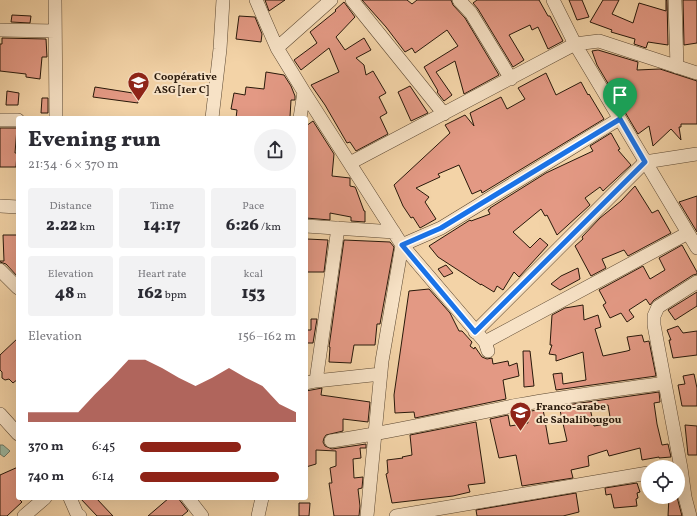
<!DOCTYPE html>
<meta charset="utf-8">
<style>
:root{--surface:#fff;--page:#f2f2f3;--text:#2b2b33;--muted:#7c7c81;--accent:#8f2418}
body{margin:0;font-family:Vollkorn,serif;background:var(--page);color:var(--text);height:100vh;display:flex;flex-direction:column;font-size:15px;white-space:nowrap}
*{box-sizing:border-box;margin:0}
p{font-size:13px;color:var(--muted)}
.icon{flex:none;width:22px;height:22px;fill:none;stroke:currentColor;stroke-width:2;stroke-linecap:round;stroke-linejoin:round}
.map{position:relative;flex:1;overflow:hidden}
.sheet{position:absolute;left:16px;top:116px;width:292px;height:384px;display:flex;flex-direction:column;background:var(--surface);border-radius:4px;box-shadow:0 4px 16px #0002}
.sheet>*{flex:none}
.controls{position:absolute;left:641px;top:460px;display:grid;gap:8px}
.controls a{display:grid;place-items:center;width:44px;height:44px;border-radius:50%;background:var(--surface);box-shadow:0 4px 16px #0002;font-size:20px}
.pin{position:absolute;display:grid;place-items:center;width:34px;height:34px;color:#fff;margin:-41px -17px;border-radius:50% 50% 50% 0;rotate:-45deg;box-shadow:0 0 4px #0007}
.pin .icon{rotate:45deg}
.round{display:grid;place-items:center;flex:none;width:42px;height:42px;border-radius:21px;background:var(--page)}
.headline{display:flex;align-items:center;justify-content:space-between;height:68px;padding:0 12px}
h1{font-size:22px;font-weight:800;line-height:30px}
.stats{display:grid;grid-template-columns:repeat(3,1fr);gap:6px;height:68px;padding:4px 12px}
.stats div{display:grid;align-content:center;border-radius:4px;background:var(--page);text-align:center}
.stats b{font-size:17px;font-weight:800}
.stats small{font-size:11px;font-weight:400}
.stats p{font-size:11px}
.chart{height:112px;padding:8px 12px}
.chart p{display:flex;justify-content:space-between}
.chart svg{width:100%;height:72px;margin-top:4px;fill:var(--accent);opacity:.7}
ul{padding:0 12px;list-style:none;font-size:13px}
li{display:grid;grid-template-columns:64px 48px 1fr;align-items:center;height:30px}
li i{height:10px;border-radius:5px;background:var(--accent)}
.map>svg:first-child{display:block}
.water{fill:#9db9a2;stroke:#6e7965}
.building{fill:#e39984;stroke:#28180a;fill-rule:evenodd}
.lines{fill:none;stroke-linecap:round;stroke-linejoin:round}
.minor-casing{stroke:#5b4731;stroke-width:14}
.minor{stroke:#f7e2c6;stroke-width:13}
.route-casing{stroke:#fff;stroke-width:8}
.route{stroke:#1a73e8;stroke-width:5}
.labels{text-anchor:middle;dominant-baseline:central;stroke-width:4;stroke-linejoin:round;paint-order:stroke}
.poi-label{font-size:11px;font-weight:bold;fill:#28180a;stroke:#f7e2c6;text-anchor:start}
</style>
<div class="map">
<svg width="697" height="516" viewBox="0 0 697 516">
<rect width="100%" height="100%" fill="#f3d3a7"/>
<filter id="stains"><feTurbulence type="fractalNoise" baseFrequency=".005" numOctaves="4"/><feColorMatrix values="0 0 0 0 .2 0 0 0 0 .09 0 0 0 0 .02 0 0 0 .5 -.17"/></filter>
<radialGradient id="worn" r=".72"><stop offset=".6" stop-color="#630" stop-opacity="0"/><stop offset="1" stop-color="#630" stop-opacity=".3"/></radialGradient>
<path class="water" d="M0 445H3L10 451 4 457 0 454Z"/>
<path class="building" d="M265 0H285L269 11Z
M362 0H407L412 4 417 0H451L453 5 465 18 499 75 464 94 455 61 436 72 452 95 444 101 437 92 438 91 424 67 458 46 447 30 415 53 412 48 405 52 386 27Z
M477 0H539L548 16H550L563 41 548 49 538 27 532 30 530 25 509 35 524 60 513 67 478 9 473 3Z
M569 0H582L589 17 577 20Z
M603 0H619L612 14 633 23 639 3 666 11V0H667L668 45 648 42 646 48 634 44 635 39 611 32 612 30 590 22Z
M683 0H697V43L684 45Z
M344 2 355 17 336 37 345 50 364 38 371 50 356 58 364 65 366 75 373 71 386 93 379 97 387 113 380 117 388 134 356 151 350 142 347 143 325 105 311 85 339 72 329 48 301 70 294 60 317 43 310 32 336 11 335 10Z
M12 15 31 16 30 23 11 22Z
M239 16 255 17 262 34 261 42 236 39Z
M2 38 46 39 47 57H42L40 79 26 77V74L0 71V44H2Z
M598 50 638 62 637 70 660 69 697 81V124H681V127H679L681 140 671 129 653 146 649 126 638 134 597 65 592 51Z
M266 72 284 75 291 86 295 96V100H291L290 117 236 118 237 110 231 109 234 93 245 95 246 87 264 89Z
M546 73 556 95 581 82 588 95 589 94 604 119 482 193 481 190 472 194 459 165 438 174 440 177 416 188 429 197 425 202 436 219 420 228 413 217 411 218 403 206 394 185 450 133 445 125 465 115 474 126 470 113 501 97 507 109 525 99 518 88Z
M410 86 428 113 411 121 398 92Z
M95 87 139 94 138 103 93 97Z
M7 91 19 93 18 105H6Z
M42 98H48V113H41Z
M313 121 334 154 332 176 350 178V186L355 187 356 189 364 211H365V222L351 221V217L330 213V220L306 218V126Z
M0 128H17L15 153H17L16 167H0Z
M611 133 620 149 618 150 631 165 603 191 600 187 585 198 590 205 557 235 547 215 545 216 541 209 513 232 530 248 540 238 548 245 519 277 514 272 503 290 497 286 494 292 481 284V285L438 257 429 246 470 220 471 221 490 214 488 210 490 209V208L546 173 593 151 590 146Z
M635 186 652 213 658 210 671 233 628 256 624 250 602 259 606 268 591 276 575 246 583 239 582 237 600 218 621 201Z
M697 196V232L679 202Z
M3 235H18V277L6 264 0 262V261H4Z
M307 239 328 240 324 272H306Z
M344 240 390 242 394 247 380 324H377L375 345H354L351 363 329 362 330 347H329Z
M682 245 697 272V274L693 275 654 300 650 305 646 299 629 310 634 317 627 322 621 313 610 318 603 305 606 303 599 290 643 266 650 279 665 270 659 258Z
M446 265 453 273 444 277 438 269Z
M578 268 580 279 560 290 551 284 561 276Z
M429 289 450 313 459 331H462L472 342 470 346 474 349 475 347 482 357 487 359 492 358 493 364 508 361 509 366 517 363 519 376 503 380 506 399 415 418 414 412 395 413 394 395 409 291Z
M697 292V306L675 320 668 310Z
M583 305 584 320 598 315 601 327 595 329 603 356 627 351 630 350 627 337 642 335 644 342 649 341 656 376 556 390 553 374 562 373 563 384 586 380 583 352 556 361V355L549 354 552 345H550L552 315 565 308Z
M311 319H317L313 343H306V330H311Z
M678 326 683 333 697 331V355L673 358 669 340H671L667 330Z
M18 338V379L13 383 9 379 5 380 2 378V372L0 370V355Z
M523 351H530L534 386 524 387Z
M694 374 697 388V406H682L678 385 685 384 683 376Z
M322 388 321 395 370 402 368 422 343 419V431L326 435 324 438 323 442 325 446 332 449 366 444V448H360L361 458 353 459 354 478 363 477 362 488 358 489 360 506 359 516H334L329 483H332L330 468 336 466V451L316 450V464L306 467V391Z
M659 392 660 402 654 403 657 424 662 445 668 444 671 457 659 458V457L642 460 640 448 609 456 607 450 588 456 589 466 571 470 573 478 522 486 516 455 499 458 490 419 508 415 510 426 528 423 525 412 543 409 549 444 567 441 559 406ZM608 405 611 423 594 426 590 408Z
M476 422 485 483 468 485 470 492 453 496 392 503 386 474 388 473 387 460 403 458 402 457 412 455 410 435Z
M685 425 697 426V455H688Z
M18 467V498L22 502 7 516H0V475Z
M637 483 640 492 637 493 638 498 636 499 637 506 614 508 611 494 606 495 605 488Z
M576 493 579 512 563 516H477L476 510Z
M669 497H677L682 516H668Z
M80 498H96L113 516H97Z
M169 498H178L188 511 182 516H148Z
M299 503H310L309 516H299Z"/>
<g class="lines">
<defs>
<path id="minor" d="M55 0 56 118
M256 0 277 48 304 92 402 245 485 342 488 351
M352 0 444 114
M459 0 471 13 511 79
M553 0 575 44 697 248
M675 0 677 67
M0 30 55 31
M277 48 331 0
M212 118 220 49 223 0
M300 118 304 92
M0 120H18
M350 163 575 44 599 41 697 73
M0 206 18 207
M306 226 394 232
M0 270 18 288
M475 332 645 162 697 154
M485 342 688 233
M316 381 338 228
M306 383 316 381 381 374
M0 414 18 434
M331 441C394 432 456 417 518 405 567 396 616 390 665 383
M70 498 77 514 80 516
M188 498 202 516
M24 516 45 498
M258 516 262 498
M367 516 382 361 402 245 441 228 619 119
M396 516 648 473
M690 516 685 497 681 468 654 325V316L658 307 697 282"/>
</defs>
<use href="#minor" class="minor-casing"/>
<use href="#minor" class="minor"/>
</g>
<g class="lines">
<defs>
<path id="route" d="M620 119 645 162 475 332 402 245 441 228Z"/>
</defs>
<use href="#route" class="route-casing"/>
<use href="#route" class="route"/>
</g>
<defs>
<symbol id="school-pin" viewBox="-11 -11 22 30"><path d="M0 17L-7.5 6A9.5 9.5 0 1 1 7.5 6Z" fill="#8f2418" stroke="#f7e2c6"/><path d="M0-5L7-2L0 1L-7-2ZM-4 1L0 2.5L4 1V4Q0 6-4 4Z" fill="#fff"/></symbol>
</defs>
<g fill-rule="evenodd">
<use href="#school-pin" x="126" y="70" width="25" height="34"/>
<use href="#school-pin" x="508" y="400" width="25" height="34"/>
</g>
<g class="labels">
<g class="poi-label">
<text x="154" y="77">Coopérative<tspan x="154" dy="13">ASG [1er C]</tspan></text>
<text x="536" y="407">Franco-arabe<tspan x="536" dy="13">de Sabalibougou</tspan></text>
</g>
</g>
<rect width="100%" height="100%" filter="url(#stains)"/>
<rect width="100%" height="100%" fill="url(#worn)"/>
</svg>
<div class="controls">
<a><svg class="icon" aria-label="locate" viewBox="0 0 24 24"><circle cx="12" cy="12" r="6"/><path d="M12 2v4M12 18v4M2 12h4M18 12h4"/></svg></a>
</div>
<div class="pin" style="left:620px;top:119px;background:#1e9e55"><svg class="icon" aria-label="arrive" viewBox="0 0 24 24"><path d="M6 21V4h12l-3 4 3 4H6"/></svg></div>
<section class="sheet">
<div class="headline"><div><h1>Evening run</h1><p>21:34 · 6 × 370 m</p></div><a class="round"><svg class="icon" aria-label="share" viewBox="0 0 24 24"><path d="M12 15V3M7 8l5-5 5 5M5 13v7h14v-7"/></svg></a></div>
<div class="stats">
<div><p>Distance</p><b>2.22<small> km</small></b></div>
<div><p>Time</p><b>14:17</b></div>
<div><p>Pace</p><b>6:26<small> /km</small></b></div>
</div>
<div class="stats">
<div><p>Elevation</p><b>48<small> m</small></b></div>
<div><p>Heart rate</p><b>162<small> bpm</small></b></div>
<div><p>kcal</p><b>153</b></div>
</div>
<div class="chart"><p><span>Elevation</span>156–162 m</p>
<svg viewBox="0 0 160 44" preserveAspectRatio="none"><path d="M0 44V38L10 38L20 38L30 38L40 27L50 17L60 6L70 6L80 11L90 17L100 22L110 17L120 11L130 17L140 22L150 33L160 38V44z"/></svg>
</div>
<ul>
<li><b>370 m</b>6:45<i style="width:65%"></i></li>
<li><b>740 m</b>6:14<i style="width:89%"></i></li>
</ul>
</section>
</div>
